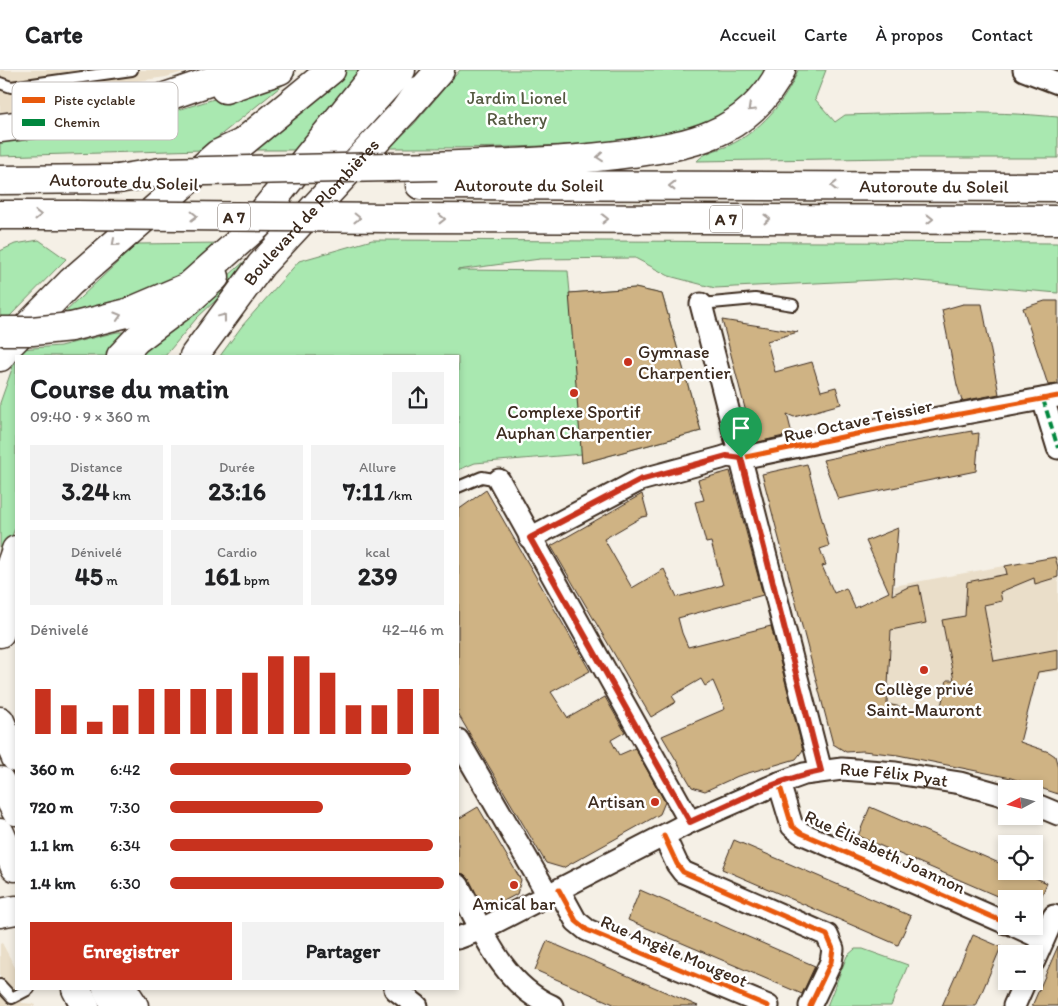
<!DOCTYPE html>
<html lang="fr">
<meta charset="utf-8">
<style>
:root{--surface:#fff;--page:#f2f2f2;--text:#202124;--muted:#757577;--line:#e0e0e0;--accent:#c8321e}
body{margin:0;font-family:Itim,sans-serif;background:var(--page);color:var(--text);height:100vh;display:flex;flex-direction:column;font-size:19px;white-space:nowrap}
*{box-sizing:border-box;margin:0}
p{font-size:16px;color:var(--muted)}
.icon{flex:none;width:28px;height:28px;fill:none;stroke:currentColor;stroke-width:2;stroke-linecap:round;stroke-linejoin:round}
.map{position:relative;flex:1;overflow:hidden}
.drawer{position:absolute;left:15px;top:285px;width:444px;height:635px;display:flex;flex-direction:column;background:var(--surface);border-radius:0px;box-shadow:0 2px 8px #0003}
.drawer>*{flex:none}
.needle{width:32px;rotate:263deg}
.controls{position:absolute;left:998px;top:710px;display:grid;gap:10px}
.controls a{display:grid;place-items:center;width:45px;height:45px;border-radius:0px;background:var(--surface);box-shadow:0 2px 8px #0003;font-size:25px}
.pin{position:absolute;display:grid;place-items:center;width:42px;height:42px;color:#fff;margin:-51px -21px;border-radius:50% 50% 50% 0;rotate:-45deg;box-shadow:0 0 5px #0007}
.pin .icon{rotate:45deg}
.round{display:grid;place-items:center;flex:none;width:52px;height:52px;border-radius:0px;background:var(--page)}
.head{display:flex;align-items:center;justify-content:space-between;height:85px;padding:0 15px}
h1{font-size:28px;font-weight:800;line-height:38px}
.figures{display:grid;grid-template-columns:repeat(3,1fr);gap:8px;height:85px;padding:5px 15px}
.figures div{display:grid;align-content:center;border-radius:0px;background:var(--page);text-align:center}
.figures b{font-size:25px;font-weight:800}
.figures small{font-size:14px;font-weight:400}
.figures p{font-size:14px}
.chart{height:140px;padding:10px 15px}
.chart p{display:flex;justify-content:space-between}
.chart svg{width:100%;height:90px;margin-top:5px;stroke:var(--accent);stroke-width:6}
.primary-button{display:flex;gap:10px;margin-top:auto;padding:10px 15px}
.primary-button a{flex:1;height:58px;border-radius:0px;background:var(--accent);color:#fff;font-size:20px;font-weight:800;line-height:58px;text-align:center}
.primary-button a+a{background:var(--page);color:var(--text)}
ul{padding:0 15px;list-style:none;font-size:16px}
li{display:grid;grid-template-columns:80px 60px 1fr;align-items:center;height:38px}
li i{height:12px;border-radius:6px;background:var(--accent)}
header{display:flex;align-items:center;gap:30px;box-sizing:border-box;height:70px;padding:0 25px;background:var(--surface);border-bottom:1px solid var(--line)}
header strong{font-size:24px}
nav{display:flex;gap:28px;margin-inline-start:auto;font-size:18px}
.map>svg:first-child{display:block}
.built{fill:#eadec9}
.green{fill:#a9e8b0;stroke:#728967}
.building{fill:#cfb384;stroke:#3b2a1e}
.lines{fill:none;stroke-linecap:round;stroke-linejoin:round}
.lane-casing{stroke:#3b2a1e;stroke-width:14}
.street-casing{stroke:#3b2a1e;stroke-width:25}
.secondary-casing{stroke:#3b2a1e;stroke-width:31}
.highway-casing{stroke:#3b2a1e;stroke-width:31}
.lane{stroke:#fff;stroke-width:10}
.street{stroke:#fff;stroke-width:21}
.secondary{stroke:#fff;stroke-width:28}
.highway{stroke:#fff;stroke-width:28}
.highway-bridge-casing{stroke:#3b2a1e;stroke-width:31;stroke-linecap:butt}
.highway-bridge{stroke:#fff;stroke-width:28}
.quiet{stroke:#00873e;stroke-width:4;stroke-dasharray:8 4;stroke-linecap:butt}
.cycleway-casing{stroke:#fff;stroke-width:8}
.cycleway{stroke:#e8590c;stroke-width:5}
.oneway{stroke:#a79f9a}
.route-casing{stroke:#fff;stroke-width:10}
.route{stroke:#c8321e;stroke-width:6}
.poi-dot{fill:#c8321e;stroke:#fff;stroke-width:2}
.labels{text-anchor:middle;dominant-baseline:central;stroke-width:5;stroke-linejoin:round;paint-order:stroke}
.shield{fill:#fff;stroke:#766a62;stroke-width:1}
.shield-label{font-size:16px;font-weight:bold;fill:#3b2a1e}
.park-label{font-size:18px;fill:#565a42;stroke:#fff}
.street-label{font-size:18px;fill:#3b2a1e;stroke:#fff}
.poi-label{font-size:18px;fill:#3b2a1e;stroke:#fff}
.key{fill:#fff;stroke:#c4bfbc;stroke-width:1}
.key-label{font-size:14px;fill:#3b2a1e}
</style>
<header>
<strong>Carte</strong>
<nav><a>Accueil</a><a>Carte</a><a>À propos</a><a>Contact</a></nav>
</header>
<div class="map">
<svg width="1058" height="936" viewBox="0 0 1058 936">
<rect width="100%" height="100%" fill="#f5f0e6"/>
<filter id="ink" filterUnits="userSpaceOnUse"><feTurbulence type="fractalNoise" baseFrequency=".02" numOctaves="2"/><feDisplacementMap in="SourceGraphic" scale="10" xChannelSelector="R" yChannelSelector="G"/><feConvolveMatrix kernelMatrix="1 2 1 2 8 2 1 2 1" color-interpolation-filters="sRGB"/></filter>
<g filter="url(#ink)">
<path class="built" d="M0 0H191L166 7 31 26 24 30 17 40 0 42Z
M1058 486V601L1035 604 963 698 885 683 894 516Z
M2 873 16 899V907L14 913 22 933 34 934 35 936H0V874Z"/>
<path class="green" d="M344 0H369L306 80H252Z
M460 0H766C759 11 752 25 741 33 696 67 635 70 581 74 517 78 453 78 388 78L414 54Z
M798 0H826L815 29 835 52 845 45C916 43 987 40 1058 47V88H896L697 91C705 82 717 80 728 76 759 62 786 32 798 0Z
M294 1 295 5 202 80 0 86V72L47 65 158 46 254 17Z
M39 170 66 189 7 249H0V181L15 174Z
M372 170 1058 173V223L896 209 715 218 669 206 635 188 540 189 457 200 568 201 570 223 635 218 662 224 701 361 582 393V384L475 393 458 400V286H220L242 256 299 191Z
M223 173 203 191 159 216 112 236 62 245 137 174Z
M256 181 217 229 196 249 165 286H132L199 232Z
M117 262H123L122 272 110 286H16V456L0 496V333L19 279 60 276Z
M855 879H863L908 895 891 936H827L847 886Z"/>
<path class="building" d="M635 218 662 224 701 361 582 393 569 223Z
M1045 231H1058V314L1048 315 1023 238Z
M963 234H982L999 324 962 331 957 315 942 240Z
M722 250 798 262 767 271 775 302 812 292 821 321 836 317 841 334 794 347 787 344 792 364 754 373Z
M972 361V364L979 363 976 401 838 429 823 390 904 373Z
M807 394 829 476 820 479 826 495 822 496 834 523 846 518 855 538 889 522 866 471 898 458 892 525 908 517 919 515 926 553 891 560 887 634 939 645 947 610H954L942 550 965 546 967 512 1007 504 1005 496 1055 487 1058 497V507L1035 514 1034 508 1000 522 1002 531 984 535 994 591 1058 579V599L1038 602 1020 672 1049 682 1055 686 1058 697V724L1011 708 898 685 863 681 846 682 833 674 762 404Z
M730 401 763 525 678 548 682 563 688 577 771 556 803 680 796 689 738 706 705 721 692 717 662 666 725 639 713 611 705 616 701 609 672 626 676 632 651 647 551 476 642 424 648 446 642 447 604 469 632 518 664 499 677 527 723 515 711 472 706 473 695 432 704 430 698 410Z
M486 420 590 601 551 622 568 648 605 627 625 662 611 670 619 685 635 678 665 732 660 744 563 798 546 793 458 644V440Z
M478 737 521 810 517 824 485 841 469 809 464 804 458 803V749Z
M870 737 1006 796V801H1020L1047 813 1035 842 1034 829 1006 830 858 766Z
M734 770 911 846 898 875 722 799Z
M640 820 815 896 802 924 628 850Z
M973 865 1001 877 976 936H942Z
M547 871 698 936H618L535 900Z
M1058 876V936H1032Z"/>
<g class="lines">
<defs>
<path id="lane" d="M0 13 11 17 132 0
M701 234 755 229 793 235
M458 417 482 407 499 410
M0 915 12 928 29 919"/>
<g id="street">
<path d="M1024 0 1058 13"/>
<path d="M701 234 821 701"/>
<path d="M1043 329 1058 378"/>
<path d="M499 410 690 752"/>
<path d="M530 468 640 410 721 388 727 386 741 388 900 355 1058 326"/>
<path d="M458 670 548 825"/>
<path d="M779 713 792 756 801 763 1006 853"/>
<path d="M1034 734 1058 744"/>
<path d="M664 766 677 794 683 802 827 865 833 879 831 892 810 936"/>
<path d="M458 815C482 860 502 914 552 936"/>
<path d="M559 820 576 851 587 860 768 936"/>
<path d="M1015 856 1043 869"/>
<path id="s1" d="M458 868 482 859 690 752 779 713 804 704 842 699 896 703 960 713 1006 726"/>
<path d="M1034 891 1054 846"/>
<path d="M395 919 417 936"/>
<path d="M1014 936 1025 911"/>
</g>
<g id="secondary">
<path d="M327 82 401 0"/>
<path d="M10 274 71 212 218 84 242 73 331 0"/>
<path d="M121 286 137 269 188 231 215 207"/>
<path id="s2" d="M194 286 261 195 405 40 418 21"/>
<path d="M0 525 16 480"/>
<path d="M0 563 6 544 16 525"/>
<path d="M0 651 16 688"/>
<path d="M0 843 16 840"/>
<path d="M76 919 85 936"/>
<path d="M123 919 134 936"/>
</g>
<g id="highway">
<path d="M225 19 280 0"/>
<path d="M405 40 440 0"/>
<path d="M0 58 119 43 243 0"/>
<path d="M437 96C502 93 567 92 632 83 659 79 688 75 713 64 742 52 768 28 781 0"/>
<path d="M0 110 118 109"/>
<path id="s3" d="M420 115 1058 117"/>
<path d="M0 145H76"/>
<path d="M259 147 378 0"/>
<path d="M393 148 1058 150"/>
<path d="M71 257 127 243 188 217 278 137"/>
<path d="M0 287 10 273"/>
<path d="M0 711 16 741"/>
<path d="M0 763 15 797"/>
<path d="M107 919 116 936"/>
</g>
</defs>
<use href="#lane" class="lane-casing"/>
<use href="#street" class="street-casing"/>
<use href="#secondary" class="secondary-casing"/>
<use href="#highway" class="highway-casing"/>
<use href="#lane" class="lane"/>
<use href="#street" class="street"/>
<use href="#secondary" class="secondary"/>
<use href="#highway" class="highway"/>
<defs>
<path id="highway-bridge" d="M118 109 161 102 437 96
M76 145 393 148
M0 261H32L71 257"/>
</defs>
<use href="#highway-bridge" class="highway-bridge-casing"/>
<use href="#highway-bridge" class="highway-bridge"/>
<path class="quiet" d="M1043 329 1058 378"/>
<defs>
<path id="cycleway" d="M530 468 640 410 721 388 727 386 741 388 900 355 1058 326
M779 713 792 756 801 763 1006 853
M664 766 677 794 683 802 827 865 833 879 831 892 810 936
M559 820 576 851 587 860 768 936"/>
</defs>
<use href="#cycleway" class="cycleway-casing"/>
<use href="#cycleway" class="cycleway"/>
</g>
<defs><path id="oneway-chevron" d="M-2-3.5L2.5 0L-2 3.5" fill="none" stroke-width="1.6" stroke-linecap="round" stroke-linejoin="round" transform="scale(1.25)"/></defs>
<g class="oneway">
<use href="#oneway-chevron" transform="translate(751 38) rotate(137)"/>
<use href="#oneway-chevron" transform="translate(600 87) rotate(175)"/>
<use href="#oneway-chevron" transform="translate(672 116) rotate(-180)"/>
<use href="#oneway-chevron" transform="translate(834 116) rotate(-180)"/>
<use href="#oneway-chevron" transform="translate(38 145)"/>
<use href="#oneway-chevron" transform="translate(194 146) rotate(1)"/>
<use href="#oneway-chevron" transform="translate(357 148) rotate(1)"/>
<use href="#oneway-chevron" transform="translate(442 149)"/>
<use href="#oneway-chevron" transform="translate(605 149)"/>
<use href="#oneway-chevron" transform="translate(767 149)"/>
<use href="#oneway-chevron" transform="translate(930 149)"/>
<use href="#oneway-chevron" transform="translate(115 173) rotate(139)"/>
<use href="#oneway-chevron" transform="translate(118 246) rotate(-17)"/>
<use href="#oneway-chevron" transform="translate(223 247) rotate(-53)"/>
</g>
</g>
<g class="lines" filter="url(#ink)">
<defs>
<path id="route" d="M727 386 741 388 821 701C775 710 733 733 690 752L530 468 640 410Z"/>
</defs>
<use href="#route" class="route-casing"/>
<use href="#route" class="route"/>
</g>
<g class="poi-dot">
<circle cx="628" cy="292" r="5"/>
<circle cx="574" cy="323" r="5"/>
<circle cx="924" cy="600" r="5"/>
<circle cx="655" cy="732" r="5"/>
<circle cx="514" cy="815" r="5"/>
</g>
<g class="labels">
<g class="shield">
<rect x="218" y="133.5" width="32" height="27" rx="4"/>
<rect x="710" y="135.5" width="32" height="27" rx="4"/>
</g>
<g class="shield-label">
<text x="234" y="147">A 7</text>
<text x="726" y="149">A 7</text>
</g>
<g class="park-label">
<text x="517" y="28">Jardin Lionel<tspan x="517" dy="21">Rathery</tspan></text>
</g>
<g class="street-label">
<text transform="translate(124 112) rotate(2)">Autoroute du Soleil</text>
<text stroke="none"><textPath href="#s3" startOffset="109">Autoroute du Soleil</textPath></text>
<text stroke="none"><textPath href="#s3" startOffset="514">Autoroute du Soleil</textPath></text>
<text stroke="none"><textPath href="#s2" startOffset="186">Boulevard de Plombières</textPath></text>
<text transform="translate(858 351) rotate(-12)">Rue Octave Teissier</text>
<text stroke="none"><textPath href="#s1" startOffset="474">Rue Félix Pyat</textPath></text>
<text transform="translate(885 782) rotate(25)">Rue Èlisabeth Joannon</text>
<text transform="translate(674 881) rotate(23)">Rue Angèle Mougeot</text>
</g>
<g class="poi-label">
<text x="638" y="282" text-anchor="start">Gymnase<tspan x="638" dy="21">Charpentier</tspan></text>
<text x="574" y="342">Complexe Sportif<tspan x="574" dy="21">Auphan Charpentier</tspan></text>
<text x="924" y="619">Collège privé<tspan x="924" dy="21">Saint-Mauront</tspan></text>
<text x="645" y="732" text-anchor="end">Artisan</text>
<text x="514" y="834">Amical bar</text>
</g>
</g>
<rect x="12" y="12" width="166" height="58" rx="8" class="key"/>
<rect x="22" y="27" width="23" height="6" fill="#e8590c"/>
<rect x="22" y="49" width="23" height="7" fill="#00873e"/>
<g class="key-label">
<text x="54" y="35">Piste cyclable</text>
<text x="54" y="57">Chemin</text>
</g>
</svg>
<div class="controls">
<a><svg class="needle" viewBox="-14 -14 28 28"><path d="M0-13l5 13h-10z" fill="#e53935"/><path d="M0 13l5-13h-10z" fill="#757577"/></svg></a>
<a><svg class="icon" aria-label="locate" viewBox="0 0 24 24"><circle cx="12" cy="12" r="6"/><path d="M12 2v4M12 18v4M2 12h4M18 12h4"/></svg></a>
<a>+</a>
<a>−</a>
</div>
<div class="pin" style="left:741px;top:388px;background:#1e9e55"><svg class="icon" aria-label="arrive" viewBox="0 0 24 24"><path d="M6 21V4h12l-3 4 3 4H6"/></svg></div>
<section class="drawer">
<div class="head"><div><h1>Course du matin</h1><p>09:40 · 9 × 360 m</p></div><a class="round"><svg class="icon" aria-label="share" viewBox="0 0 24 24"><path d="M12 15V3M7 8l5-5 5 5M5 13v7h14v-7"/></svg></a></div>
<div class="figures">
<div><p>Distance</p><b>3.24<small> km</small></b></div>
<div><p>Durée</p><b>23:16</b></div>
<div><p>Allure</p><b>7:11<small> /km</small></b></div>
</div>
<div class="figures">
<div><p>Dénivelé</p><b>45<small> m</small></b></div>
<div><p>Cardio</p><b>161<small> bpm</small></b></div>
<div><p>kcal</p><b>239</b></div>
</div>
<div class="chart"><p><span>Dénivelé</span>42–46 m</p>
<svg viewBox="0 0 160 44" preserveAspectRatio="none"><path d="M5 44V22M15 44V30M25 44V38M35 44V30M45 44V22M55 44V22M65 44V22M75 44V22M85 44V14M95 44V6M105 44V6M115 44V14M125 44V30M135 44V30M145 44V22M155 44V22"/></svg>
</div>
<ul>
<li><b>360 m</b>6:42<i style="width:88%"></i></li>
<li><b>720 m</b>7:30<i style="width:56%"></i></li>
<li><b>1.1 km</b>6:34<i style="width:96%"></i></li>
<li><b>1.4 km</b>6:30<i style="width:100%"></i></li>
</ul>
<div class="primary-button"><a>Enregistrer</a><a>Partager</a></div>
</section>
</div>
